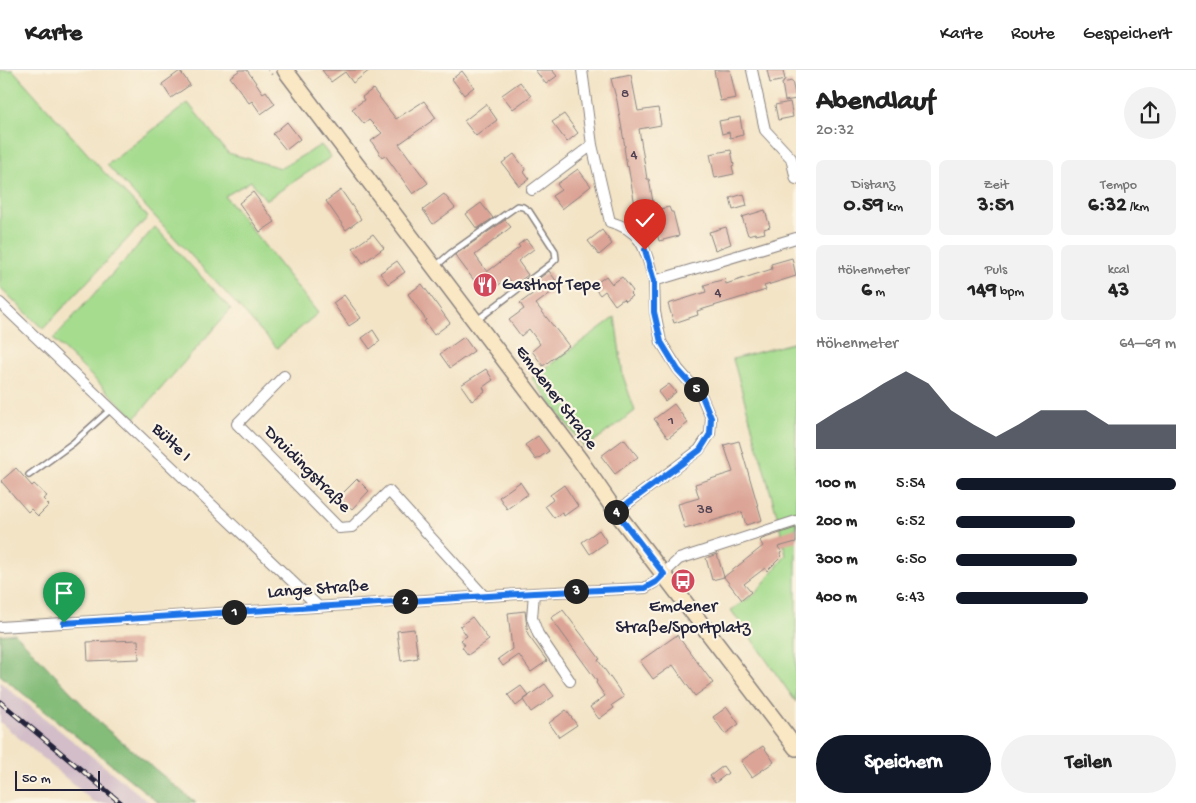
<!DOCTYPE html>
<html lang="de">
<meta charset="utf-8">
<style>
:root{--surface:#fff;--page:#f2f2f2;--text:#222;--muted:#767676;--line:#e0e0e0;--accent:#111827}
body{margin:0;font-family:"Gochi Hand",sans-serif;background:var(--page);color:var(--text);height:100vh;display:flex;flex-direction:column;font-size:19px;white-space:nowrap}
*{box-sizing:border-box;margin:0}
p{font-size:16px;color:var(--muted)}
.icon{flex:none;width:28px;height:28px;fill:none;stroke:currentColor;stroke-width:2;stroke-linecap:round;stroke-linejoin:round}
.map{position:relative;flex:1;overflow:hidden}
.details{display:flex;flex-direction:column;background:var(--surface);width:400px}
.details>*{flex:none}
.scale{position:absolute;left:15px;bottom:12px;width:85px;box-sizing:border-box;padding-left:5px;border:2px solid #22223b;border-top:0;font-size:14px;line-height:18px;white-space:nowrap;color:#22223b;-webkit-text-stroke:4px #fcf5e5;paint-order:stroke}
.pin{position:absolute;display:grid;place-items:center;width:42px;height:42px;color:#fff;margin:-51px -21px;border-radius:50% 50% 50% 0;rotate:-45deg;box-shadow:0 0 5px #0007}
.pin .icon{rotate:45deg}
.km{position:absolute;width:25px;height:25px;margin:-12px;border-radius:50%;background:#222;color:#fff;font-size:14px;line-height:25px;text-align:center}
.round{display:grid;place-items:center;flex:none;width:52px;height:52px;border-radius:26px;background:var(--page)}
.summary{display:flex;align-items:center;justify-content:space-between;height:85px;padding:0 20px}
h1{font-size:28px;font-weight:800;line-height:38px}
.stats{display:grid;grid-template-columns:repeat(3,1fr);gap:8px;height:85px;padding:5px 20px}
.stats div{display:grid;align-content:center;border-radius:8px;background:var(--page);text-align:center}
.stats b{font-size:21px;font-weight:800}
.stats small{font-size:14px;font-weight:400}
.stats p{font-size:14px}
.chart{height:140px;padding:10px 20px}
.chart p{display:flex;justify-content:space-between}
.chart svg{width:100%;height:90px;margin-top:5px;fill:var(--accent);opacity:.7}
.button{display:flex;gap:10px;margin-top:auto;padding:10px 20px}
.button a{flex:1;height:58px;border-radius:30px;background:var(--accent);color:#fff;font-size:20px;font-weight:800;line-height:58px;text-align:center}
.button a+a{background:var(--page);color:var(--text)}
ul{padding:0 20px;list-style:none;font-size:16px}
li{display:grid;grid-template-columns:80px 60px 1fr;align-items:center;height:38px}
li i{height:12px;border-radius:6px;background:var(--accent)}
header{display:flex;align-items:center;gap:30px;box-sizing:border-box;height:70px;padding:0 25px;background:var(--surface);border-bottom:1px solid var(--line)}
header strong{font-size:24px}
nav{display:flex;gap:28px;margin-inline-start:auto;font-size:18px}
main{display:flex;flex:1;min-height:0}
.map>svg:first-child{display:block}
.industrial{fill:#d2bdc8}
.green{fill:#a5dc8e;stroke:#647f64}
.forest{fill:#84bc79;stroke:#536f5a}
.building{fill:#dba496}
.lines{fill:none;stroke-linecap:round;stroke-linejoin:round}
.lane-casing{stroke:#8a8380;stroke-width:8}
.street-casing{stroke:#8a8380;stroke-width:12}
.secondary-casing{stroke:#8a8380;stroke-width:18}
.path{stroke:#8a8380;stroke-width:2;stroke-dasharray:1 4;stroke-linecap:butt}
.lane{stroke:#fff;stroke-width:5}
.street{stroke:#fff;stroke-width:10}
.secondary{stroke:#fae7c3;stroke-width:15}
.rail-casing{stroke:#22223b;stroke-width:5}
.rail{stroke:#fcf5e5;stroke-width:3;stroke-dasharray:9;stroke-linecap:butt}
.route-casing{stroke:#fff;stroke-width:10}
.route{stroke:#1a73e8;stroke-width:6}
.labels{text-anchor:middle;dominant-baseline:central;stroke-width:4.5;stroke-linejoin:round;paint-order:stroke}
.number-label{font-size:15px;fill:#504252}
.poi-label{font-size:18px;fill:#22223b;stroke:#fcf5e5;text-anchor:start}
.street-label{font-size:18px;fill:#22223b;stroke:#fcf5e5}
</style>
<header>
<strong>Karte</strong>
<nav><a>Karte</a><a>Route</a><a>Gespeichert</a></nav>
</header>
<main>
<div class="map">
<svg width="796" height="733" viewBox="0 0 796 733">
<rect width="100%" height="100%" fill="#fcf5e5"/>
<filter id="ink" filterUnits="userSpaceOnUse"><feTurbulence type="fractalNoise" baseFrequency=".02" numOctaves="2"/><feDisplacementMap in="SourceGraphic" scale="10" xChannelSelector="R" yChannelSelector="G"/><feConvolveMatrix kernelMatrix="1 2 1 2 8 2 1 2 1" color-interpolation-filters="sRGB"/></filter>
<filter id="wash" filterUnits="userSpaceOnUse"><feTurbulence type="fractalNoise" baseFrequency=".0096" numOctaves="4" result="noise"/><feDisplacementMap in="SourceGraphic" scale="20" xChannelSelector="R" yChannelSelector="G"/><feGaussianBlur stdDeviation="1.12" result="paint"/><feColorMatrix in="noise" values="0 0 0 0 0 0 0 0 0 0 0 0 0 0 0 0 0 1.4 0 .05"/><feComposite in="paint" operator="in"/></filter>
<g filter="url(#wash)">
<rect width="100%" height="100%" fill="#f3e4c6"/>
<path class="industrial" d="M0 612 48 651 150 733H95L0 652Z"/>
<path class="green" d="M0 0H13L102 100 148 147 43 259 0 217Z
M188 33 228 83 281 98 321 75 331 87 266 130 251 111 225 126 318 243 277 278 107 95Z
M155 157 231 239 135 348 53 269Z
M615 247 623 306 635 341 585 378 532 308Z
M796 272V632L731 540 755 524 786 485 778 449 733 289Z"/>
<path class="forest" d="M15 563 103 656 196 733H159L0 605V565Z"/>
<g id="blocks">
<path class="building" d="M240 0H247L263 23 266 21 275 34 261 44 252 31 249 33 230 7Z
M322 0H370L353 13 345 2 331 12Z
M535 0H552L557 6 546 14Z
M714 0H730L736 28 720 31Z
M767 0H783L785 10 770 13Z
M180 1 190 15 171 28 162 14Z
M462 1 474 17 464 25 452 9Z
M631 5 638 41 658 38 661 55 639 59 647 109H649L653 132 635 135 628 96 627 97 624 77H625L617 31 611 9Z
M792 11 796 29 785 31 782 13Z
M520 12 531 26 513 39 502 25Z
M373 19 396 49 424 31 436 48 399 74 428 113 413 124 385 85 382 87 371 71 382 63 369 50 364 54 352 39 364 30 362 27Z
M790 32 793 47 778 50 775 35Z
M486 34 497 50 476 66 464 51Z
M564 44 578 63 567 72 552 52Z
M740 47 743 65 730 68 729 62 722 64 719 51Z
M287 52 300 69 286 80 273 64Z
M731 80 734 95 732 96 734 104 715 108 710 84Z
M514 84 526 100 524 102 529 109 519 116 502 93Z
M578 99 591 116 562 139 552 126 561 120 557 114Z
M341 120 361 149 346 160 326 131Z
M253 122 275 152 260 162 239 133Z
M444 124 455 138 433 154 423 140Z
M744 124 747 136 733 140 730 128Z
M481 133 493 148 477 159 466 144Z
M669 137 671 142H673L679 166 659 171 654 151H650L648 142Z
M765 140 770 157 764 159 765 163 756 165 755 163 748 165 742 147Z
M505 150 511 157 475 185 487 202 520 177 518 175 526 169 534 179 518 191 528 205 514 215 508 208 485 225 455 185Z
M726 157 731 174 715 180 709 162Z
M602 160 612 174 599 185 588 171Z
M373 164 384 178 363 193 353 178Z
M792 188 796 206 764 216 766 220 697 241 698 245 674 253 668 234 706 222 704 215 725 209 726 214 772 199 771 194Z
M397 191 405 202 388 214 380 203Z
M549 201 560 216 536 234 569 276 543 296 532 281 540 274 529 259 521 266 509 250 524 239 520 233 538 220 533 213Z
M606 206 612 214 622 207 633 221 630 224 632 226 625 231 623 229 615 235 605 221 600 225 593 216Z
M422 214 450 253 434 265 424 251 426 250 408 224Z
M344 225 361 248 349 256 333 233Z
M373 260 380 271 370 279 362 268Z
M464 267 474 281 450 298 440 284Z
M486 299 493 310 483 317 485 321 472 331 461 315Z
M669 314 676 322 665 331 658 322Z
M674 334 688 353 668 368 654 349Z
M538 366 549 381 536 390 525 375Z
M624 369 638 387 615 404 601 386Z
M739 371 762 450 746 455 742 442 685 459 678 434 699 428 695 414 733 402 724 375Z
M16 398 32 416 34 414 47 426 43 429 49 435 38 446 31 439 28 442 1 411Z
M357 409 369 421 352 439 339 427Z
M520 412 528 424 507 439 499 427Z
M564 415 578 436 564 446 562 442 554 448 545 436 553 430 550 425Z
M796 458V472L778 477 782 482 780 483 782 486 767 501 765 498 744 514 751 522 742 530 724 507 763 476 760 471 762 469Z
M599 460 607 472 590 484 582 472Z
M717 484 724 507 712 510 706 488Z
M563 540 600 589 598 590 624 627 612 635 614 638 599 649 590 637 605 626 596 613 597 611 551 548Z
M525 541 528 565 547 591 531 602 519 585 503 596 498 589 512 579 508 543Z
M472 547 489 570 468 585 462 577 465 575 461 570 467 566 460 556Z
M414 559 418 588 401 591 397 561Z
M677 565 713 613 695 626 673 595 653 609 640 591Z
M138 570 139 589 88 591 87 572Z
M545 614 554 626 531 642 523 630Z
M521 616 529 626 516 636 508 625Z
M727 637 739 654 725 664 713 647Z
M566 640 577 655 559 667 549 653Z
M763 676 774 692 752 707 741 691Z
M723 696 728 703 715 713 710 706Z"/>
</g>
</g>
<g filter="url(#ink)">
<use href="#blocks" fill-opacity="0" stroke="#8a8380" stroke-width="1"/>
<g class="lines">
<defs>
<path id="lane" d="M436 196 451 183 517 136 523 137 529 141 555 181 556 189 551 194 477 250
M29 405 73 373 111 339"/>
<path id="street" d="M582 0 592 75 610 152C643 160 646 182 654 211
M752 0 765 60 791 88 796 109
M532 120 592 75
M0 233 319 537
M284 306 237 354 339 458 352 457 389 421 484 526
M616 442 699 380 710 364 711 348 702 327 678 299 661 272 655 242 654 211 796 168
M534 523 532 548 538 564 570 611
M0 557 534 523 645 518 655 512 679 489 796 451"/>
<path id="secondary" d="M285 0 580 390 616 442 796 678"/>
</defs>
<use href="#lane" class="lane-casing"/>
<use href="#street" class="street-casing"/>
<use href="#secondary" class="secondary-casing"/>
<path class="path" d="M268 0 273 6"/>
<use href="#lane" class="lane"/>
<use href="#street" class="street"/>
<use href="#secondary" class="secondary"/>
<defs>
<path id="rail" d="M0 632 121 733"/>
</defs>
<use href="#rail" class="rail-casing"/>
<use href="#rail" class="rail"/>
</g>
</g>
<g class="lines" filter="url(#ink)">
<defs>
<path id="route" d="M64 553 534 523 645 518 656 512 664 504 616 442 700 380 710 364 711 348 702 326 678 300 661 272 654 242V211L645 180"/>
</defs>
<use href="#route" class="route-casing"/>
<use href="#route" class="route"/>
</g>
<defs>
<symbol id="restaurant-disc" viewBox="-11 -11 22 22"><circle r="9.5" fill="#d1495b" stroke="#fcf5e5"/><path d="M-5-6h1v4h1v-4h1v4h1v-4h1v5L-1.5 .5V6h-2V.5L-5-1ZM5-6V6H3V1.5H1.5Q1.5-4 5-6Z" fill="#fff"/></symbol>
<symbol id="bus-disc" viewBox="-11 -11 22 22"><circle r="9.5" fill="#d1495b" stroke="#fcf5e5"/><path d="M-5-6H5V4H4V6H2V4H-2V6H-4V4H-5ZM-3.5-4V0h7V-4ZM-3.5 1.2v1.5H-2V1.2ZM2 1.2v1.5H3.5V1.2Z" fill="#fff"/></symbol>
</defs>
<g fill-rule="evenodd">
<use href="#restaurant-disc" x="471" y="201" width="28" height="28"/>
<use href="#bus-disc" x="669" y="497" width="28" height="28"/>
</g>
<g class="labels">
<g class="number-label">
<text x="625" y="24">8</text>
<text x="634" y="85">4</text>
<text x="718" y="223">4</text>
<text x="671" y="351">1</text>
<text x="705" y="440">38</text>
</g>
<g class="poi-label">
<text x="502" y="215">Gasthof Tepe</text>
<text x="683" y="537" text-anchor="middle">Emdener<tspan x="683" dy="21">Straße/Sportplatz</tspan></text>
</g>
<g class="street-label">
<text transform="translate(556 328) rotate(53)">Emdener Straße</text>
<text transform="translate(171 373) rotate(44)">Bülte I</text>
<text transform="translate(307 400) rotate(45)">Druidingstraße</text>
<text transform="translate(318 520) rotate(-4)">Lange Straße</text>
</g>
</g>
</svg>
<div class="scale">50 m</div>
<div class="pin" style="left:64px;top:553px;background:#1e9e55"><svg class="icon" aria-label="arrive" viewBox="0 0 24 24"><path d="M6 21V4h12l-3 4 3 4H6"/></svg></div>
<div class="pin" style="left:645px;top:180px;background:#d93025"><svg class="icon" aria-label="check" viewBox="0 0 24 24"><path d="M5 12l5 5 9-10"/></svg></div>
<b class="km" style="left:234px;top:542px">1</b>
<b class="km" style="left:405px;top:531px">2</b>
<b class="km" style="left:576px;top:521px">3</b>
<b class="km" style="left:616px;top:442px">4</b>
<b class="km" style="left:696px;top:319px">5</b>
</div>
<section class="details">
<div class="summary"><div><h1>Abendlauf</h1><p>20:32</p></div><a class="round"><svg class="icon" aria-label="share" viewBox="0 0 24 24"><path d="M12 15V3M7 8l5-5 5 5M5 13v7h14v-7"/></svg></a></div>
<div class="stats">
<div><p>Distanz</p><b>0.59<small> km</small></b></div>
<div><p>Zeit</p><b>3:51</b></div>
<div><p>Tempo</p><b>6:32<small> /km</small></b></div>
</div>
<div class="stats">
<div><p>Höhenmeter</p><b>6<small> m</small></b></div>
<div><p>Puls</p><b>149<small> bpm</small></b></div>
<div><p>kcal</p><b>43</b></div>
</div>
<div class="chart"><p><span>Höhenmeter</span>64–69 m</p>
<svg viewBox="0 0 160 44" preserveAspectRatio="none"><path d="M0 44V32L10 25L20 19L30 12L40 6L50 12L60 25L70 32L80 38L90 32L100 25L110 25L120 25L130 32L140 32L150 32L160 32V44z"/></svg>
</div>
<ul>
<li><b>100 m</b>5:54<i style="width:100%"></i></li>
<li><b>200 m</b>6:52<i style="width:54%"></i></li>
<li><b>300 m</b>6:50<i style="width:55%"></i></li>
<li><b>400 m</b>6:43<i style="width:60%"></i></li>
</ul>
<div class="button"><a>Speichern</a><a>Teilen</a></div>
</section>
</main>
